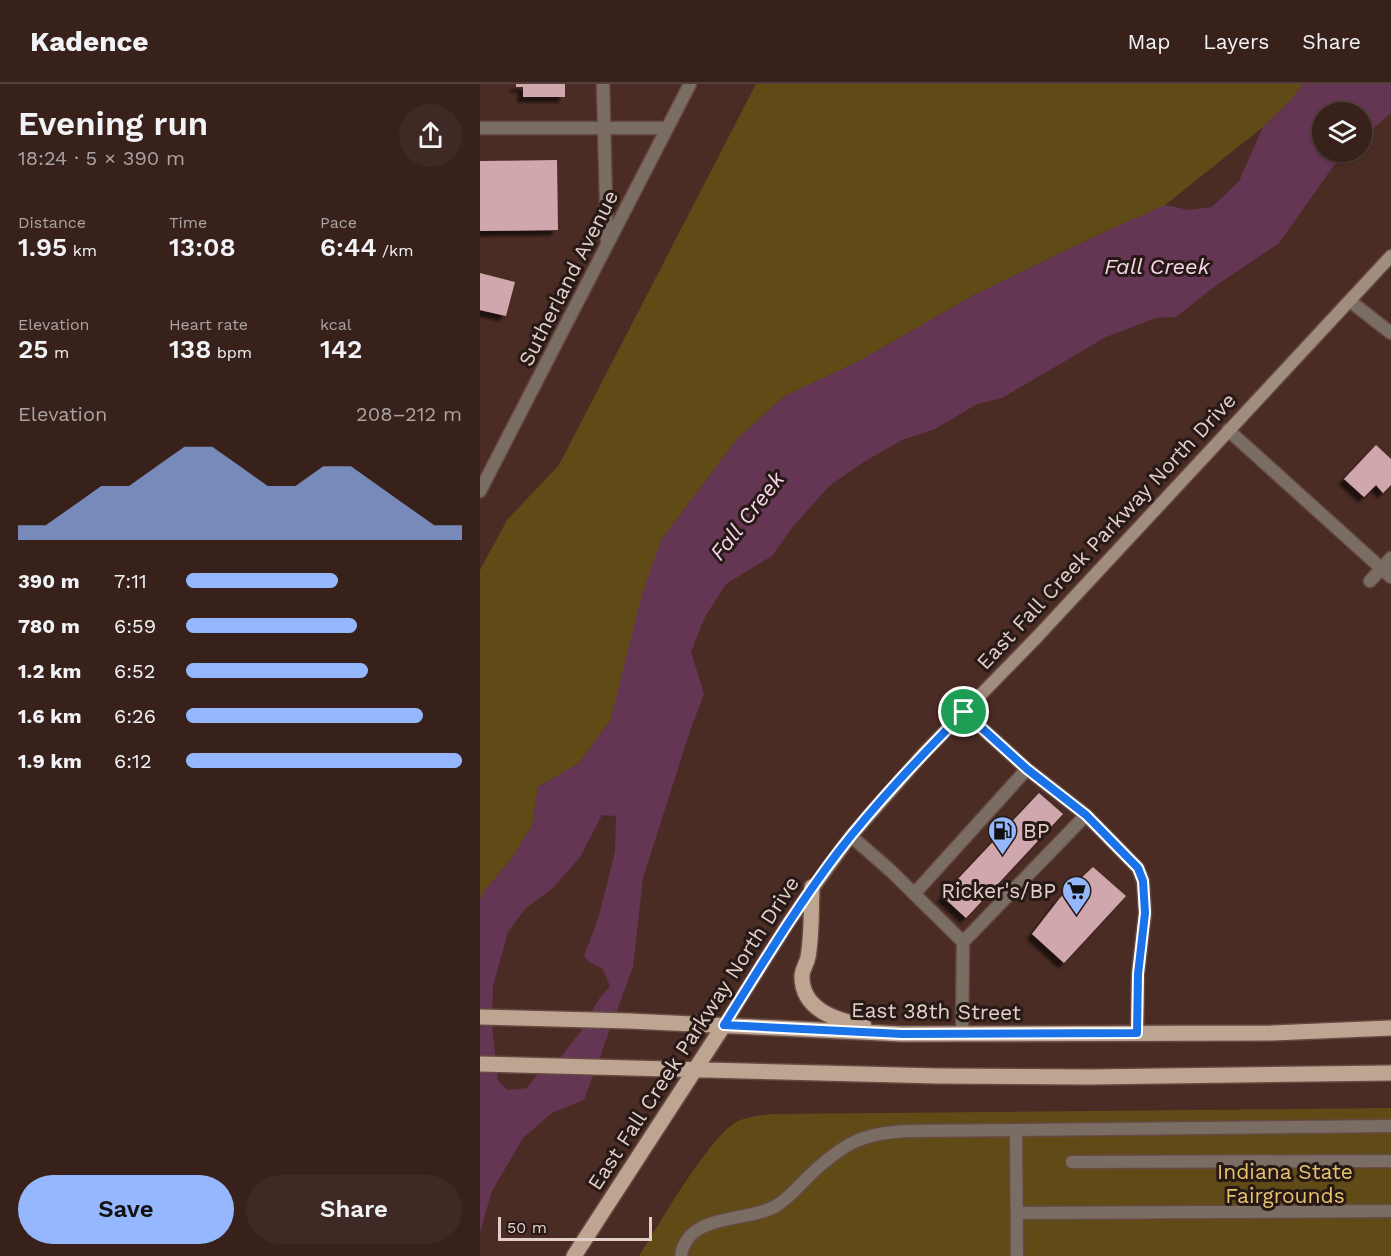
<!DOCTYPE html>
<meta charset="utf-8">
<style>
:root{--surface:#38211b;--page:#3f2924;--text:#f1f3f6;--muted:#aba3a3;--line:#523e3a;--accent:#94b7fd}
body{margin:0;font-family:"Work Sans",sans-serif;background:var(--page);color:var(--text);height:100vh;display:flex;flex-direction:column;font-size:22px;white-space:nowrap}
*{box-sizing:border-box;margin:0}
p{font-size:20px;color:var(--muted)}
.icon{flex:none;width:33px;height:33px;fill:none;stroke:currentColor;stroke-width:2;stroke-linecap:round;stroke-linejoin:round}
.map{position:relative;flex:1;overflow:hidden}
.details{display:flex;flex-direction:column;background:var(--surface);width:480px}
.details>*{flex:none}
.buttons{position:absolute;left:832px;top:18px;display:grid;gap:12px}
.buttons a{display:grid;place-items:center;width:60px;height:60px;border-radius:50%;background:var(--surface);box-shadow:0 2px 4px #0004,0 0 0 2px var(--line);font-size:30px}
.scale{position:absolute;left:18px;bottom:15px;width:154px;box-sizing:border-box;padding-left:6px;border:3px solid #e3cfca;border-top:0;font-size:16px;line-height:21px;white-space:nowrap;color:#e3cfca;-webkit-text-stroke:4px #271915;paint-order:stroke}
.pin{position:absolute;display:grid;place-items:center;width:51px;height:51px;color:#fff;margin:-26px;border:3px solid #fff;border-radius:50%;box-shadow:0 2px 6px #0007}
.round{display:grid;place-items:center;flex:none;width:63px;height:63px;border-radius:32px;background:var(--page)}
.headline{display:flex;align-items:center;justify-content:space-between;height:102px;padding:0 18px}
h1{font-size:33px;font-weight:600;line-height:45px}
.metrics{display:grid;grid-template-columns:repeat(3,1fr);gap:9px;height:102px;padding:6px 18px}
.metrics div{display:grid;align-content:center}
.metrics b{font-size:26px;font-weight:600}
.metrics small{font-size:16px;font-weight:400}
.metrics p{font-size:16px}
.chart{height:168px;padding:12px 18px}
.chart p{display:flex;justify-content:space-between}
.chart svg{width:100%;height:108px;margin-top:6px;fill:var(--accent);opacity:.7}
.cta{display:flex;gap:12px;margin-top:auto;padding:12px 18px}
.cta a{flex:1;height:69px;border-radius:36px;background:var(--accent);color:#111;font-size:24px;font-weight:600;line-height:69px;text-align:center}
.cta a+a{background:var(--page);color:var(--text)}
ul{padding:0 18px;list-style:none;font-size:20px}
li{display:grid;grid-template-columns:96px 72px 1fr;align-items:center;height:45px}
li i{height:15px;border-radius:8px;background:var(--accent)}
header{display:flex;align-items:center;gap:36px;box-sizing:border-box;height:84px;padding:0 30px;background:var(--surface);border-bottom:2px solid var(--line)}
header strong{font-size:28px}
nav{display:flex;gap:33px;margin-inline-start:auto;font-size:21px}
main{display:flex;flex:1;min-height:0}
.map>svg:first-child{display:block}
.green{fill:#604b17}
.water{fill:#653554;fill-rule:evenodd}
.building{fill:#d0a7ad;filter:url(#shadow)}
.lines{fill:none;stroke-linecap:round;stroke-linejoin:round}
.lane-casing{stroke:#664942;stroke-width:15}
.street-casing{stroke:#664942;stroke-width:15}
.secondary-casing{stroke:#664942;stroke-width:15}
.primary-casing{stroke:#664942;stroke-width:18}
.lane{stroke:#7a6e64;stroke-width:12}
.street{stroke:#7a6e64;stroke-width:12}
.secondary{stroke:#a18d7d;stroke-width:12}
.primary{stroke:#bea591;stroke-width:15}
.route-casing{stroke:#fff;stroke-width:12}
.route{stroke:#1a73e8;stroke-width:8}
.labels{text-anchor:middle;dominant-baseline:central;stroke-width:6;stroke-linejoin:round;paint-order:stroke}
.street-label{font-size:21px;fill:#e3cfca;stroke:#271915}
.poi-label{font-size:21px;fill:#e3cfca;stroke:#271915;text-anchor:start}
.park-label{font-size:21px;fill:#e7c26d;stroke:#271915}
.water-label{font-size:22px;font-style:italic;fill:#f6d5e8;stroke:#271915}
</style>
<header>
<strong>Kadence</strong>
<nav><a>Map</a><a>Layers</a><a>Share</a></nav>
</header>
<main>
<section class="details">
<div class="headline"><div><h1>Evening run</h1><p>18:24 · 5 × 390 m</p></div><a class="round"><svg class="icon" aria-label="share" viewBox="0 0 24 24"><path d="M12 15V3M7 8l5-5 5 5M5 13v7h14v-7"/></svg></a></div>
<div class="metrics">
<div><p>Distance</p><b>1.95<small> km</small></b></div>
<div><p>Time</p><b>13:08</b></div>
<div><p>Pace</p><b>6:44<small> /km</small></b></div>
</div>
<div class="metrics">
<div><p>Elevation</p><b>25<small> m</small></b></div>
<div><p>Heart rate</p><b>138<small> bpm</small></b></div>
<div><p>kcal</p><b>142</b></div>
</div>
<div class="chart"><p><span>Elevation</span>208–212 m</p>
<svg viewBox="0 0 160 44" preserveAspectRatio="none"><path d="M0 44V38L10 38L20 30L30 22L40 22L50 14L60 6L70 6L80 14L90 22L100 22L110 14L120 14L130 22L140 30L150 38L160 38V44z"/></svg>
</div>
<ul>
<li><b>390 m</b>7:11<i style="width:55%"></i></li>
<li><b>780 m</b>6:59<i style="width:62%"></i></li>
<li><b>1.2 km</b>6:52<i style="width:66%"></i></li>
<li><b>1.6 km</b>6:26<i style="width:86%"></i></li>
<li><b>1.9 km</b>6:12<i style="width:100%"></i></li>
</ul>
<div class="cta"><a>Save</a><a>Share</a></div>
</section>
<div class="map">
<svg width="911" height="1172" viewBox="0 0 911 1172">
<defs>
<filter id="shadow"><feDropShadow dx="-5.5" dy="5.5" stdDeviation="1.5" flood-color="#0009"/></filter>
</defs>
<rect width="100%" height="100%" fill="#4b2c24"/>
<path class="green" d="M276 0H823L813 14 783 43 685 121 616 152 492 212 381 276 305 312 257 355 181 456 130 637 99 679 58 703 52 742 29 778 5 806 0 815V486L27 436 79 381Z
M911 1024V1172H159C179 1141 229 1052 258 1037 269 1032 282 1031 294 1030Z"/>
<path class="water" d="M823 0H911V29L882 54V28H843V68H867L857 77 799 159 734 203 696 233 676 234 626 253 522 314 497 320 455 345 422 356 382 379 349 402 311 445 292 472 246 500 225 533 211 568 224 610 210 647 163 794 153 883 104 1016 72 1029 43 1054 12 1107 0 1148V815L5 806 29 778 52 742 58 703 99 679 130 637 162 510 181 456 257 355 305 312 381 276 492 212 616 152 685 121 709 126 732 123 759 97 783 43 813 14ZM122 731 136 732 135 768 118 835 104 872 109 878 123 885 130 902 119 915 101 947 77 978 60 987 47 1004 28 1006 18 997 12 942 13 902 28 848 45 825 73 804 100 773Z"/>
<path class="building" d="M36 0H85V13H43V3H36Z
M77 76 78 146 0 147V77Z
M0 189 35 198 26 232 0 226Z
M896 361 911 375V401L903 409 896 401 884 413 864 395Z
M559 709 583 730 486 834 462 812Z
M613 783 646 812 584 879 552 850 580 814Z"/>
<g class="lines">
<defs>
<path id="lane" d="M870 217 911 249
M890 497 911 474
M484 628 547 685 606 731 658 784 663 797 665 829 658 889 657 949
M371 752 411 787 483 858
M434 810 547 685
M482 949 483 858 606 731
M536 1047 537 1172
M592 1078 911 1077
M537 1129 911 1127
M201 1172C207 1128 267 1139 296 1122 309 1114 319 1102 330 1091 364 1059 384 1048 431 1047L911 1042"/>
<path id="street" d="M123 0 127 158
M0 44H187
M748 346 911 493
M0 407 210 0"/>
<path id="secondary" d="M244 941 310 836 371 752 444 669 557 553 911 172"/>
<path id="primary" d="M332 803C331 825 332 852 328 873 327 879 323 884 322 891 321 926 356 936 384 942
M0 933 150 937 422 950 792 949 911 944
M0 980 458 992 610 993 911 989
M94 1172 244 941"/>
</defs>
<use href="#lane" class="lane-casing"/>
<use href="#street" class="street-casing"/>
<use href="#secondary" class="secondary-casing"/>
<use href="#primary" class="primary-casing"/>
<use href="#lane" class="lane"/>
<use href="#street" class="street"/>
<use href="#secondary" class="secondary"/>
<use href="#primary" class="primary"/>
</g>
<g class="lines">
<defs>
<path id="route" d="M484 628 547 685 606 731 658 784 663 797 665 829 658 890 657 949 422 950 244 941C281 882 317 822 359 767 397 718 441 672 484 628Z"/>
</defs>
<use href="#route" class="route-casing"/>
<use href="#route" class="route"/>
</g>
<defs>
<symbol id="fuel-pin" viewBox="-11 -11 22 30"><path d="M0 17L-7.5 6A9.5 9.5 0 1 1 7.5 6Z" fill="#94b7fd" stroke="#271915"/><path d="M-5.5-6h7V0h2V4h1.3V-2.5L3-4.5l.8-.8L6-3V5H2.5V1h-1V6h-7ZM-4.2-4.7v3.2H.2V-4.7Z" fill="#111"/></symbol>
<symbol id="supermarket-pin" viewBox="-11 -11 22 30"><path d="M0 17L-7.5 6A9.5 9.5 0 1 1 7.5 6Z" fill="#94b7fd" stroke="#271915"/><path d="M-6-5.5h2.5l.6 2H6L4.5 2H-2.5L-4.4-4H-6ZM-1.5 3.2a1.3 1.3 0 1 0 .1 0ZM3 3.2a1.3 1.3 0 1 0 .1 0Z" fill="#111"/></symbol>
</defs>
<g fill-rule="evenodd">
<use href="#fuel-pin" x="506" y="730" width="33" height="45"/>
<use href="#supermarket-pin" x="580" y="790" width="33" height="45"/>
</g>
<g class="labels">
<g class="street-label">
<text transform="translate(88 194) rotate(-63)">Sutherland Avenue</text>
<text transform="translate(626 447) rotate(-47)">East Fall Creek Parkway North Drive</text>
<text transform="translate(456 927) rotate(1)">East 38th Street</text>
<text transform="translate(213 949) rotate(-57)">East Fall Creek Parkway North Drive</text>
</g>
<g class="poi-label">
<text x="543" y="746">BP</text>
<text x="576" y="806" text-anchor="end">Ricker's/BP</text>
</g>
<g class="park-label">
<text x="805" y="1087">Indiana State<tspan x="805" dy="24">Fairgrounds</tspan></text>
</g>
<g class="water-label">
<text x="677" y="182">Fall Creek</text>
<text transform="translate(267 432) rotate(-52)">Fall Creek</text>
</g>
</g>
</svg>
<div class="buttons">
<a><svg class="icon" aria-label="layers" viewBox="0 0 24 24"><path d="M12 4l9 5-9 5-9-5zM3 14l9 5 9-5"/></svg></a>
</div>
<div class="scale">50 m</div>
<div class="pin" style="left:484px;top:628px;background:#1e9e55"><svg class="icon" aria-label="arrive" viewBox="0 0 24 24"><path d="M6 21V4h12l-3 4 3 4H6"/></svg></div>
</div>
</main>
